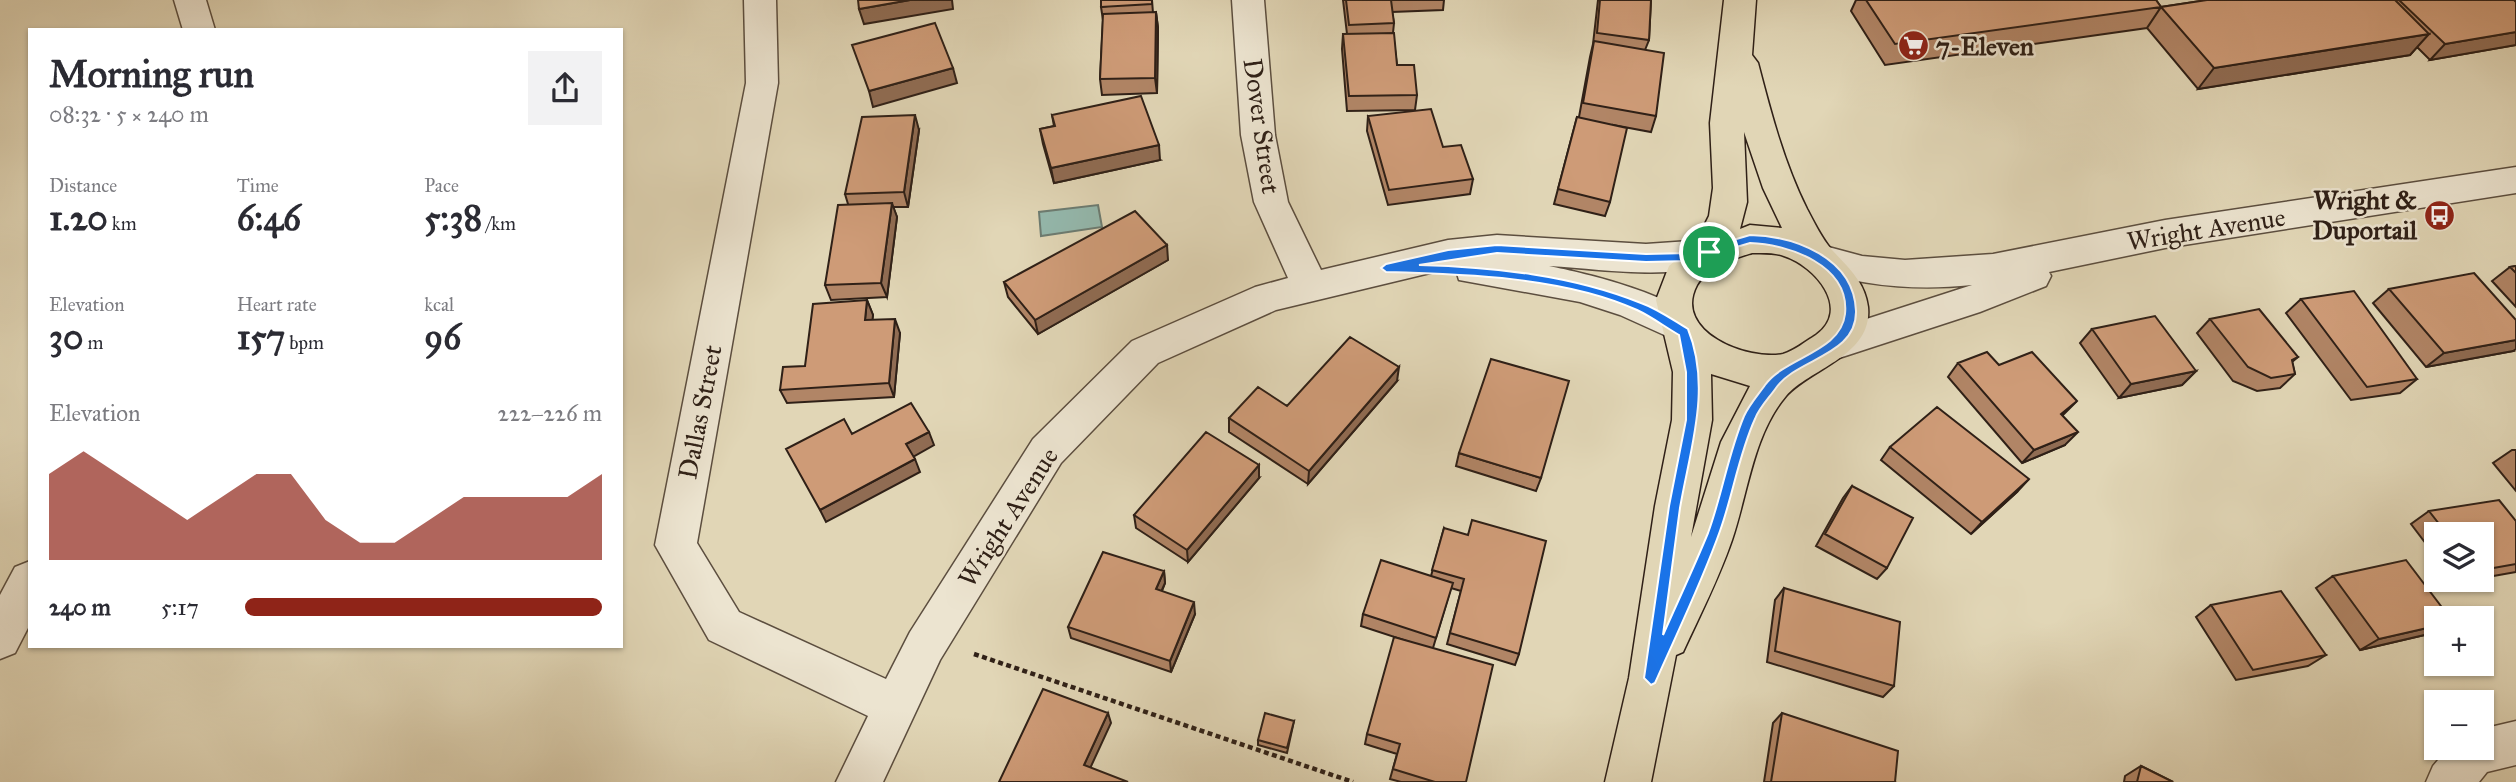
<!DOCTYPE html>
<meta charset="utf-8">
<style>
:root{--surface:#fff;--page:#f2f2f3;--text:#2b2b33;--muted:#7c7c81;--accent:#8f2418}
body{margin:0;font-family:"IM FELL Great Primer",serif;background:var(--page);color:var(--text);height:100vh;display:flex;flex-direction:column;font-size:26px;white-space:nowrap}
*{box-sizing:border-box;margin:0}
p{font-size:23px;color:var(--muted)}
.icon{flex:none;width:38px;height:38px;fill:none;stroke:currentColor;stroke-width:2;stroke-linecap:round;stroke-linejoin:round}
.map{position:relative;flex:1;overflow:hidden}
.details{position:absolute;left:28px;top:28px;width:595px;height:620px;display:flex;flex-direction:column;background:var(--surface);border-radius:0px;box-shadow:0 2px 5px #0004}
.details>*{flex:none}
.controls{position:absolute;left:2424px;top:522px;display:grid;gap:14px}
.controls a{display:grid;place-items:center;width:70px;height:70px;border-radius:0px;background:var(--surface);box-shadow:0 2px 5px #0004;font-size:35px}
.pin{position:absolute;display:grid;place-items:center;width:60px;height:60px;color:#fff;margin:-30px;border:4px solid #fff;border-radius:50%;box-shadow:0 2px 7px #0007}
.round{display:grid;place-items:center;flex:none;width:74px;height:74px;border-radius:0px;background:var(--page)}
.headline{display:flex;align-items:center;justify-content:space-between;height:119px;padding:0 21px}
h1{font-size:38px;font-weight:700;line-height:52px}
.metrics{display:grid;grid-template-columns:repeat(3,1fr);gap:10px;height:119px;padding:7px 21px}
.metrics div{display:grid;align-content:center}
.metrics b{font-size:35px;font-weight:700}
.metrics small{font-size:19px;font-weight:400}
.metrics p{font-size:19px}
.chart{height:196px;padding:14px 21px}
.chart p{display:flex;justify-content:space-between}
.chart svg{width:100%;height:126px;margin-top:7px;fill:var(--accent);opacity:.7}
ul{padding:0 21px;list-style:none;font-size:23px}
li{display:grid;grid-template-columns:112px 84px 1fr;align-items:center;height:52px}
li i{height:18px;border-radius:9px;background:var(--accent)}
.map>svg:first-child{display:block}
.water{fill:#94b9ae;stroke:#6c7c72;stroke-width:2}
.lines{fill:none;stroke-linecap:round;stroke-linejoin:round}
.minor-casing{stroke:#5c4e3f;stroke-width:3}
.major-casing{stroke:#2f2017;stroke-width:3}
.path{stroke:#2f2017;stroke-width:4.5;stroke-dasharray:5 3.5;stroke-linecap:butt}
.minor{fill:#ece4d0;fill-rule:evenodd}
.major{fill:#e1d6b6;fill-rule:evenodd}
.wall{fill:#b18566;stroke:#2f2017;stroke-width:2}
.shaded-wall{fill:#906c53;stroke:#2f2017;stroke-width:2}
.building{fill:#ce9b77;stroke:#2f2017;stroke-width:2}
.route{fill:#1a73e8;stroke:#fff;stroke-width:2;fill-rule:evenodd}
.labels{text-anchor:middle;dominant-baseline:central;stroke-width:5;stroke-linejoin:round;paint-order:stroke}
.poi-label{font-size:26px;font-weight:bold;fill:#2f2017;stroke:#ece4d0;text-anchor:start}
.street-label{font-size:26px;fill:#2f2017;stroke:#ece4d0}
</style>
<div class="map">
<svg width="2516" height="782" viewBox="0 0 2516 782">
<rect width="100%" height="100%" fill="#e1d6b6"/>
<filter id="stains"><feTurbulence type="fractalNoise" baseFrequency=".00286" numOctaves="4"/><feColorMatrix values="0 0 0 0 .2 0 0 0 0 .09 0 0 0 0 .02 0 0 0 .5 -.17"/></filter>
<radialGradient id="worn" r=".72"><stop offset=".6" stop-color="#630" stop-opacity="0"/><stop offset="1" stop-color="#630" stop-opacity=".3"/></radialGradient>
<path class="water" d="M1098 205 1102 227 1041 236 1039 212Z"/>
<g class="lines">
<defs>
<path id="minor" d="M174 0H206L215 30H183Z
M744 0H776L778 83 697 543 739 612 886 679 910 632 1033 439 1132 341 1255 287 1288 278 1254 202 1241 135 1232 0H1264L1275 135 1288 202 1321 270 1448 240 1497 235 1646 244 1704 240 1717 244 1722 254 1717 264C1665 280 1602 269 1549 266 1584 273 1684 296 1701 328L1695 339 1682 343 1620 315 1580 302 1459 280 1455 267 1276 310 1158 363 1061 463 940 660 883 782H836L868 716 709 640 655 545 746 83Z
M2516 167V193L2165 248 2049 272 2051 276 2046 286 1980 312 1833 360 1820 356 1814 345 1820 334 1972 285C1915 291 1863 286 1808 269L1803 259 1808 249 1821 245 1862 256 1905 260 1993 254 2165 220Z
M30 561V624L15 653 0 659V595L15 567Z
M2516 721V765L2487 772 2479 782H2426L2433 766 2449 747H2482V729Z"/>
<path id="major" d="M1724 0H1756L1752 55 1758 63C1771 113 1784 163 1807 209 1814 222 1822 239 1832 250 1848 267 1865 282 1868 307 1873 356 1810 368 1786 396 1753 435 1748 493 1732 540 1719 578 1700 615 1683 652L1676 655 1651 782H1605L1629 678 1655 506 1672 420 1673 372 1656 300 1669 266 1695 244 1709 216 1713 188 1710 123ZM1744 132 1763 188 1782 228 1750 225 1740 229 1747 202ZM1752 253C1762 253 1774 252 1784 256 1815 266 1852 309 1816 335 1806 341 1794 351 1783 354 1748 361 1672 332 1697 285 1708 266 1733 259 1752 253ZM1711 374 1750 386 1721 442 1691 537 1712 420Z"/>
</defs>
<use href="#minor" class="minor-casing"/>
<use href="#major" class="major-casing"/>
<path class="path" d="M974 654 1353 782"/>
<use href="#minor" class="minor"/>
<use href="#major" class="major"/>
</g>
<path class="wall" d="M1152 0 1153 13 1156 12 1158 28 1157 93 1102 95 1100 79 1103 20 1101 7Z
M1343 0H1444L1443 10 1392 12 1394 23 1393 33 1397 65 1417 95 1415 110 1347 111 1342 49 1343 34H1347Z
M1598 0H1651L1649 40 1645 50 1656 116 1651 132 1613 125 1610 202 1605 216 1554 204 1577 117H1579L1590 57 1593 44Z
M1856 0H2156L2161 7 2147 28 1885 65 1851 11Z
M2207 0H2516V45L2430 60 2417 47 2410 55 2198 89 2147 28 2161 7Z
M1052 115 1160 160 1054 183 1043 144 1040 129 1054 126Z
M1368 116 1443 147 1473 179 1470 194 1388 205 1367 131Z
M919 130 908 207H893L897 217 887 297 831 300 825 285 848 204 845 194Z
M1168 260 1038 334 1008 297 1004 282Z
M2516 266V307L2492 281 2510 267Z
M2389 289 2513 351 2426 367 2373 303Z
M2301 299 2417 379 2400 393 2351 400 2286 313Z
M867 300 873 315 872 320 900 333 894 397 787 403 780 390 805 366Z
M2210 319 2298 357 2292 362 2295 374 2280 388 2257 391 2233 381 2197 333Z
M2092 329 2196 371 2182 385 2119 398 2080 343Z
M1958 363 1999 365 2063 416 2065 445 2022 463 1948 377Z
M1397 381 1308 484 1229 432V418Z
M1890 447 2017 492 1971 534 1881 460Z
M2512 450H2516V491L2493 463Z
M1459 453 1541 478 1536 491 1456 466Z
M1259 478 1188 562 1136 528 1134 515Z
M1852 486 1887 568 1877 579 1816 546 1843 498Z
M2429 511 2516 521V572L2482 578V534H2436V557L2411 524Z
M1444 528 1519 654 1515 665 1447 644 1461 591 1451 588 1433 648 1466 782H1401L1390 779 1397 754 1365 744 1367 734 1410 642 1361 626 1363 614 1431 576Z
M1164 571 1165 583 1162 591 1195 614 1171 672 1071 638 1068 627Z
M2333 576 2433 633 2360 650 2316 588Z
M2453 579H2477L2455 583Z
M1784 588 1894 686 1883 697 1767 662 1775 600Z
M2211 605 2326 655 2308 666 2236 680 2196 617Z
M1782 713 1895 782H1764L1773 723Z
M1294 721 1287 753 1258 745V740Z
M2141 766 2173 782H2124L2125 776Z"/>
<path class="shaded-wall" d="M910 0H952L953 9 864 24 859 9Z
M1156 12 1158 28 1157 93 1155 78Z
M2516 32V45L2430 60 2445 44Z
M2429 34 2410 55 2198 89 2214 68Z
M953 68 957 83 873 107 869 91Z
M915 115 919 130 908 207 904 192Z
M1159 145 1160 160 1054 183 1051 168Z
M892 203 897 217 887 297 881 283Z
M1167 245 1168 260 1038 334 1035 320Z
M867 300 873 315 871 335 865 320Z
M895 319 900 333 894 397 889 383Z
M2516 340V349L2513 351 2426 367 2444 353Z
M1399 367 1397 381 1308 484 1309 471Z
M2196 371 2182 385 2119 398 2131 384Z
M2077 401 2064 414 2049 427 2061 414Z
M929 432 934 445 911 458 906 444Z
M2078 432 2065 445 2022 463 2034 450Z
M915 459 920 472 826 522 820 510Z
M1259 465V478L1188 562 1187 550Z
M2029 479 2017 492 1971 534 1982 522Z
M1164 571 1165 583 1157 601 1156 589Z
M1194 602 1195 614 1171 672 1170 661Z
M2436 626V632L2433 633 2360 650 2379 639Z
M1108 713 1111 723 1087 775 1084 765Z"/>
<path class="building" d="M858 0H910L859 9Z
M1101 0H1152V4L1101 7Z
M1346 0H1391L1394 23 1349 25Z
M1600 0H1651L1649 40 1597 33Z
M1866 0H2156L2161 7 1895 44Z
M2207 0H2395L2429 34 2214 68 2161 7Z
M2399 0H2514L2516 2V32L2445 44Z
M1156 12 1155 78 1100 79 1103 14Z
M935 23 953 68 869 91 852 45Z
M1394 33 1397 65H1414L1417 95 1349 96 1343 34Z
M1594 41 1664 53 1656 116 1583 103Z
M1141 96 1159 145 1051 168 1040 129 1055 126 1052 115Z
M1431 109 1443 147 1461 145 1473 179 1389 190 1368 116Z
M915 115 904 192 845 194 862 117Z
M1577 117 1627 128 1610 202 1558 189Z
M892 203 881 283 825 285 838 205Z
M1135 211 1167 245 1035 320 1004 282Z
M2516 266V273L2510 267Z
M2474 273 2516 320V340L2444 353 2389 289Z
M2354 291 2417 379 2367 387 2301 299Z
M867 300 865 320 895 319 889 383 780 390 783 367 805 366 813 304Z
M2259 309 2298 357 2292 360 2295 374 2271 378 2248 367 2210 319Z
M2155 316 2196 371 2131 384 2092 329Z
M1350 337 1399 367 1309 471 1229 418 1258 387 1287 406Z
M1987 352 1999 365 2032 352 2077 401 2061 414 2078 432 2034 450 1958 363Z
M1491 359 1569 381 1541 478 1459 453Z
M911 403 929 432 906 444 915 459 820 510 786 449 844 419 852 434Z
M1937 407 2029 479 1982 522 1890 447Z
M1206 432 1259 465 1187 550 1134 515Z
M1852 486 1913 518 1887 568 1825 534Z
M2499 500 2516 521V564L2482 570V534H2447L2429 511Z
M1472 520 1546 541 1519 654 1450 633 1464 579 1432 570 1444 528 1468 535Z
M1103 552 1164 571 1156 589 1194 602 1170 661 1068 627Z
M1381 560 1453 583 1436 638 1363 614Z
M2406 560 2450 618H2436V626L2379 639 2333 576Z
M1784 588 1900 622 1894 686 1775 651Z
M2281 591 2326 655 2253 670 2211 605Z
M1394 637 1493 665 1466 782H1435L1393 769 1400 744 1367 734Z
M1043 689 1108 713 1084 765 1128 782H999Z
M1265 713 1294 721 1287 748 1258 740Z
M1782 713 1898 751 1895 782H1771Z
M2141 766 2173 782H2137Z"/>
<path class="route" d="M1750 235C1794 236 1854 257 1856 311 1857 356 1797 358 1776 388 1769 398 1759 408 1755 419 1739 454 1733 495 1720 531 1702 582 1677 633 1655 683L1651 685 1644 678 1669 506 1686 420V372L1679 335C1665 327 1652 317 1637 310 1565 277 1464 274 1386 272L1381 268 1386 264 1448 250 1497 245 1646 254 1689 253ZM1750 243C1788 244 1850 265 1845 314 1841 352 1785 357 1765 385 1758 395 1749 405 1744 416 1728 454 1722 495 1708 533 1694 567 1678 601 1663 635 1669 593 1674 550 1680 508 1690 449 1712 388 1688 329 1673 320 1658 309 1641 303 1571 275 1494 267 1419 265L1497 253 1646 262 1689 261Z"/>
<defs>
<symbol id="supermarket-disc" viewBox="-11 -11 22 22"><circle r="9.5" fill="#8f2418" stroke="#ece4d0"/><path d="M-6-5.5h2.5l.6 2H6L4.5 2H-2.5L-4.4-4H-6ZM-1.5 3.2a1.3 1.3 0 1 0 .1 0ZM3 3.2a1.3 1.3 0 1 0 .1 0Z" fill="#fff"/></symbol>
<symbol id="bus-disc" viewBox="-11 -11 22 22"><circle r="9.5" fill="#8f2418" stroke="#ece4d0"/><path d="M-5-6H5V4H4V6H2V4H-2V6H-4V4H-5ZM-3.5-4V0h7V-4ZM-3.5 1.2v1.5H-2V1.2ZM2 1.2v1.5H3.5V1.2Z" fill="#fff"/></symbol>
</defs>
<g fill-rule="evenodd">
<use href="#supermarket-disc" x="1896" y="28" width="35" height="35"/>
<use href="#bus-disc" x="2422" y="198" width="35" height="35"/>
</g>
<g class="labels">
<g class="poi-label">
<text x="1936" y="46">7-Eleven</text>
<text x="2417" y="200" text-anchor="end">Wright &amp;<tspan x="2417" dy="30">Duportail</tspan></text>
</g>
<g class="street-label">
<text transform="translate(1262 126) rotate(82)">Dover Street</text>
<text transform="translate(2206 229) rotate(-9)">Wright Avenue</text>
<text transform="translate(700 412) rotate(-79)">Dallas Street</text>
<text transform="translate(1008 517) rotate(-57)">Wright Avenue</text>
</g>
</g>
<rect width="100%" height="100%" filter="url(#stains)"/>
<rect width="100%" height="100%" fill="url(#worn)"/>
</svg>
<div class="controls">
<a><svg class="icon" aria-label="layers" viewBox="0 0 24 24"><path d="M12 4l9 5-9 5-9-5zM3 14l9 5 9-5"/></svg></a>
<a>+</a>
<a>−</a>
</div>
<div class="pin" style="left:1709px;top:252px;background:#1e9e55"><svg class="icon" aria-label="arrive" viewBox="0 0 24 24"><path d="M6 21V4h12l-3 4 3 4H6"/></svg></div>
<section class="details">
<div class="headline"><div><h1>Morning run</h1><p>08:32 · 5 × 240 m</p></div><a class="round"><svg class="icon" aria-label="share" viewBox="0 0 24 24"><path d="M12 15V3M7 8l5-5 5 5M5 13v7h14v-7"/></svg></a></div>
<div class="metrics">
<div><p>Distance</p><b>1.20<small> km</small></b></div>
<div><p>Time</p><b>6:46</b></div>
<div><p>Pace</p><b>5:38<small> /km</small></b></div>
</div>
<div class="metrics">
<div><p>Elevation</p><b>30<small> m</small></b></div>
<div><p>Heart rate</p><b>157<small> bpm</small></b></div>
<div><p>kcal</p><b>96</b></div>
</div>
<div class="chart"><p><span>Elevation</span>222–226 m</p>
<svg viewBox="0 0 160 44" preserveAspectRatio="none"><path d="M0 44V14L10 6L20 14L30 22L40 30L50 22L60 14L70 14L80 30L90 38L100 38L110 30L120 22L130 22L140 22L150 22L160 14V44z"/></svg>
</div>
<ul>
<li><b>240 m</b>5:17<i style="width:100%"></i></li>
</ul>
</section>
</div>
